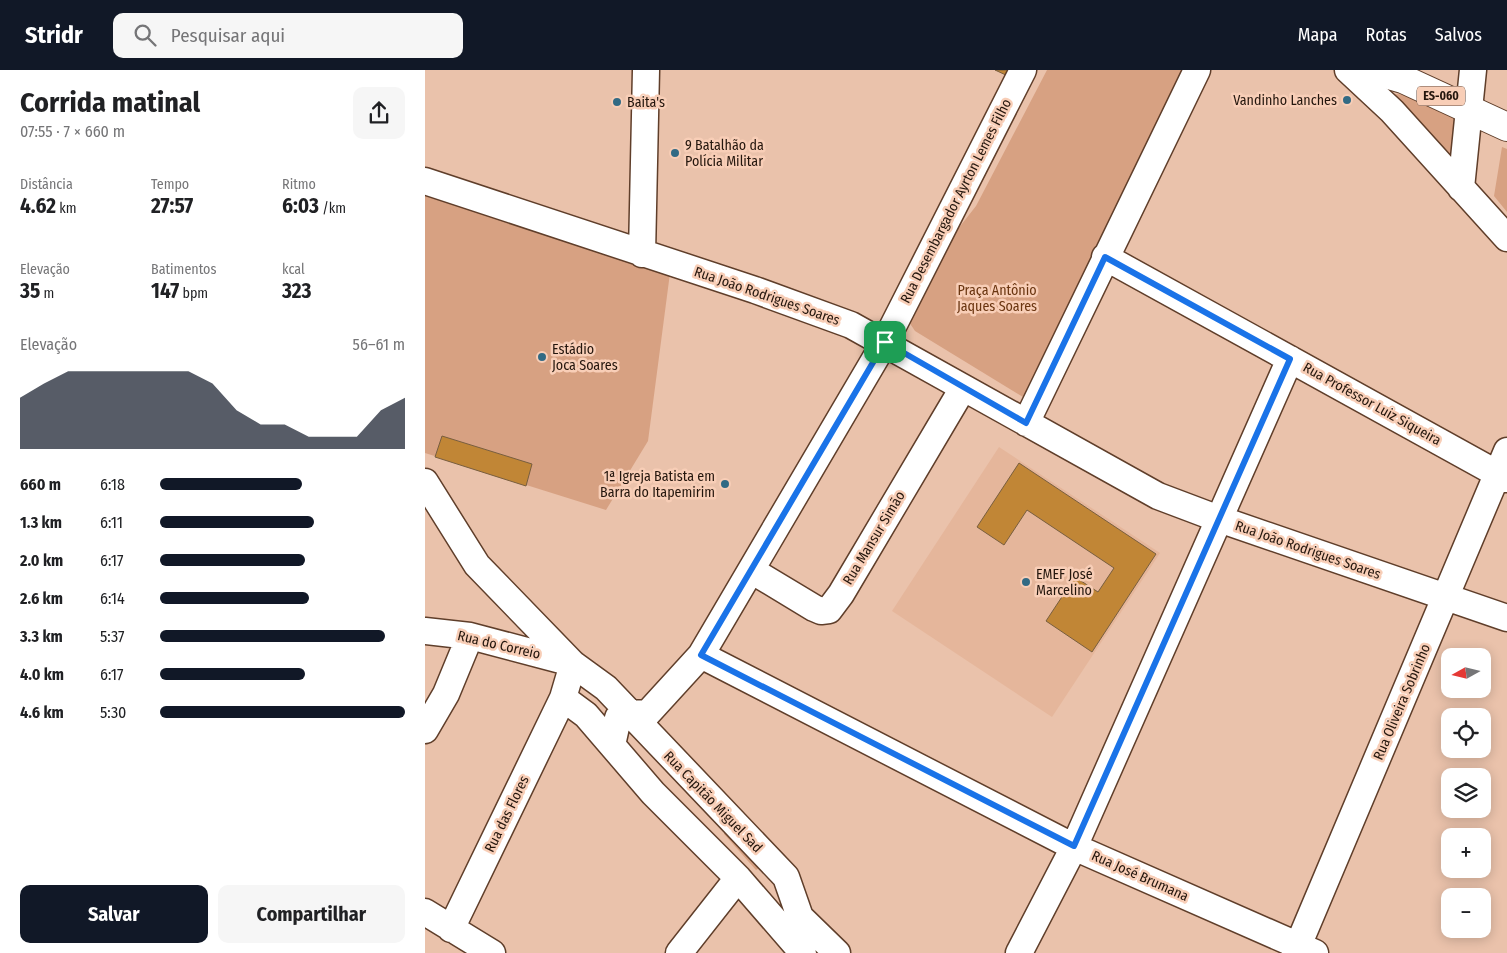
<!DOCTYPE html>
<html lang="pt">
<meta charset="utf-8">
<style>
:root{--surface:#fff;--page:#f6f6f6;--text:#202124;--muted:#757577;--accent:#111827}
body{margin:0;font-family:"Fira Sans Condensed",sans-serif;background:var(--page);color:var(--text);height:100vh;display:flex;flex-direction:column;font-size:19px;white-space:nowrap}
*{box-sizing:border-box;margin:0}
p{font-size:16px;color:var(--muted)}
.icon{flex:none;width:28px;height:28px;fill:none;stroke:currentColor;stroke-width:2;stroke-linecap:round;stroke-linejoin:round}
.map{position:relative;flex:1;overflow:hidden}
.panel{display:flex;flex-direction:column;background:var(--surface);width:425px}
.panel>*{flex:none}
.needle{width:32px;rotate:262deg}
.fabs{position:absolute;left:1016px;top:578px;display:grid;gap:10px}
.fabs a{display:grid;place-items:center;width:50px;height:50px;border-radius:10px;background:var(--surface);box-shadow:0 2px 12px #0003;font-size:25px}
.pin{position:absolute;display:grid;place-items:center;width:42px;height:42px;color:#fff;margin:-21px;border-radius:10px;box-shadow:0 2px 8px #0006}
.round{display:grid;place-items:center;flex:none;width:52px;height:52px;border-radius:10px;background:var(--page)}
.head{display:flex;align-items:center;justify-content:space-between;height:85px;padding:0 20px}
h1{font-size:28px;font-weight:700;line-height:38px}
.stats{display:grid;grid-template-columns:repeat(3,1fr);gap:8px;height:85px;padding:5px 20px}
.stats div{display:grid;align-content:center}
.stats b{font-size:21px;font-weight:700}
.stats small{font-size:14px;font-weight:400}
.stats p{font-size:14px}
.chart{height:140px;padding:10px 20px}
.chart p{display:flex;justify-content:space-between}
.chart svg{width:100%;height:90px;margin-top:5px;fill:var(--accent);opacity:.7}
.primary-button{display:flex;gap:10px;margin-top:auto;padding:10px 20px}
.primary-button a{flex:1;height:58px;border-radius:10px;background:var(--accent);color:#fff;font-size:20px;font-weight:700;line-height:58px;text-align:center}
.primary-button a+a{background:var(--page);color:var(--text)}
ul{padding:0 20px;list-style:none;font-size:16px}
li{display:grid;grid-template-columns:80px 60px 1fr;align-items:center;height:38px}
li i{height:12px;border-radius:6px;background:var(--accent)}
header{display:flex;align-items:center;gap:30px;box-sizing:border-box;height:70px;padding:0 25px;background:var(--accent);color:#fff}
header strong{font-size:24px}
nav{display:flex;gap:28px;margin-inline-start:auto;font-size:18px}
.search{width:350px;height:45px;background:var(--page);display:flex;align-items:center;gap:12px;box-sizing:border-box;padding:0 18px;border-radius:10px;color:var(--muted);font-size:19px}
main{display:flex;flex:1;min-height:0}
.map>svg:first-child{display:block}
.built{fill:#e5b69b}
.green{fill:#d7a182}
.building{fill:#c18636;stroke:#785e3f}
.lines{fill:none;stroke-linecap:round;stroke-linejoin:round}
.minor-casing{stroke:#5f3e2a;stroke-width:29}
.major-casing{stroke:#5f3e2a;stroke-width:30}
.minor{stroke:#fff;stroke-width:26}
.major{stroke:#fff;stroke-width:28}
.route-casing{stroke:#fff;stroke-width:10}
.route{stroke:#1a73e8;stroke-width:6}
.poi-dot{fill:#326a84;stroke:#f8ceb7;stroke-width:2}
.labels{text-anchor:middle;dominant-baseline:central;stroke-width:5;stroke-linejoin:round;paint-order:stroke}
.shield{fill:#f8ceb7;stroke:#644d40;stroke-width:1}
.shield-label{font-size:12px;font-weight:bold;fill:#24160d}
.poi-label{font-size:14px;fill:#24160d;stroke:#f8ceb7;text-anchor:start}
.street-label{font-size:14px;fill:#24160d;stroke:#f8ceb7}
.park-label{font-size:14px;fill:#6a3510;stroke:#f8ceb7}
</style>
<header>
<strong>Stridr</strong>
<div class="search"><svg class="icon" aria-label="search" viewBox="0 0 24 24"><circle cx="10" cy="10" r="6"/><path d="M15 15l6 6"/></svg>Pesquisar aqui</div>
<nav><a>Mapa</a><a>Rotas</a><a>Salvos</a></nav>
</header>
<main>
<section class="panel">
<div class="head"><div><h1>Corrida matinal</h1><p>07:55 · 7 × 660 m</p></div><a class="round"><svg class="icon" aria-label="share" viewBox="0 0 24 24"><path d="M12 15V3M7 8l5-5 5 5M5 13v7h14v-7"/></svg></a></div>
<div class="stats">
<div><p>Distância</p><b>4.62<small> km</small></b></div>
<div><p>Tempo</p><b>27:57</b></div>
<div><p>Ritmo</p><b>6:03<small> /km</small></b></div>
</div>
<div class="stats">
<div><p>Elevação</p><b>35<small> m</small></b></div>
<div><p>Batimentos</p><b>147<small> bpm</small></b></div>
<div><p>kcal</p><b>323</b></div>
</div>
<div class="chart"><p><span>Elevação</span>56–61 m</p>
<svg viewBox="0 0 160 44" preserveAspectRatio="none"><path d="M0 44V19L10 12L20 6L30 6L40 6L50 6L60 6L70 6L80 12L90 25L100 32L110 32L120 38L130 38L140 38L150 25L160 19V44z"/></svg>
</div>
<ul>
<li><b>660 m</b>6:18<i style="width:58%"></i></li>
<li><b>1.3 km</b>6:11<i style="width:63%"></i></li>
<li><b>2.0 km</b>6:17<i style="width:59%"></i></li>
<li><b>2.6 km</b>6:14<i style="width:61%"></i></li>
<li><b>3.3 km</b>5:37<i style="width:92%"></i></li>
<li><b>4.0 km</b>6:17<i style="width:59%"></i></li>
<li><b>4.6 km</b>5:30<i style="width:100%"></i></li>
</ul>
<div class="primary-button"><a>Salvar</a><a>Compartilhar</a></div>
</section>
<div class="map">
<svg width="1082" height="883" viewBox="0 0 1082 883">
<rect width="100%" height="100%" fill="#eac2ab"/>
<path class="built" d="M574 377 735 483 627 647 467 541Z"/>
<path class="green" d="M622 0H758L603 330 490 261 484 252 529 164 551 136Z
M968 24 990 25 1035 45 1032 93Z
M1077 77 1082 79V142L1069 126Z
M0 123 245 203 223 371 181 440 0 383Z
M299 757 336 797 331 800 299 764Z"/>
<path class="building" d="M570 0H586L583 6Z
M17 366 107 394 101 416 10 387Z
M594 393 731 484 667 582 621 551 650 507 673 522 689 498 602 440 579 475 552 457Z"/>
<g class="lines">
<defs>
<path id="minor" d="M923 0 967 41 1082 168
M0 111 330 220 426 255 733 426 794 449 1082 548
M1036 118 1048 0
M217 184 221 0
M680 187 1082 409
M601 353 772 0
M0 412 52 495 148 594 181 618 361 807 375 847 412 883
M326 500 389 538 396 541 404 540 416 524 538 318
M0 561 45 566 147 593
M276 585 649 777 890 883
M148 594 138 628 161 645 228 723 313 808 378 883
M0 660 21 624 45 566
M187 675 193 648 203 644 223 643 276 585 460 272 598 0
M0 842 67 883
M26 859 138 628
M254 883 313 808
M594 883 649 777 865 289
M870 883 1082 381"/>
<path id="major" d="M947 0 978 9 1082 57"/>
</defs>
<use href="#minor" class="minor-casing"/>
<use href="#major" class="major-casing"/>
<use href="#minor" class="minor"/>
<use href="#major" class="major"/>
</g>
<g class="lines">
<defs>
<path id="route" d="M680 187 865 289 649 776 276 585 460 272 601 353Z"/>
</defs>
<use href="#route" class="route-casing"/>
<use href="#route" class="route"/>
</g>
<g class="poi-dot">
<circle cx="922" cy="30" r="5"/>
<circle cx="192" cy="32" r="5"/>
<circle cx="250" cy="83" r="5"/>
<circle cx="117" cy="287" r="5"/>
<circle cx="300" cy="414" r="5"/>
<circle cx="601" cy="512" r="5"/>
</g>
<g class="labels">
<rect class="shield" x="992" y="16.5" width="48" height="19" rx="4"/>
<g class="shield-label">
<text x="1016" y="26">ES-060</text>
</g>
<g class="poi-label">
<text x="912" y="30" text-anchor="end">Vandinho Lanches</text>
<text x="202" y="32">Baita's</text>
<text x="260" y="75">9 Batalhão da<tspan x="260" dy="16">Polícia Militar</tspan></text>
<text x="127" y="279">Estádio<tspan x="127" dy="16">Joca Soares</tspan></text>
<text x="290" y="406" text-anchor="end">1ª Igreja Batista em<tspan x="290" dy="16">Barra do Itapemirim</tspan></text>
<text x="611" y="504">EMEF José<tspan x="611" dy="16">Marcelino</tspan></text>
</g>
<g class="street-label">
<text transform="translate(531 131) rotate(-63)">Rua Desembargador Ayrton Lemes Filho</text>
<text transform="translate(342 226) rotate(19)">Rua João Rodrigues Soares</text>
<text transform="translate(947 334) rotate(29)">Rua Professor Luiz Siqueira</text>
<text transform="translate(449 468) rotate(-59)">Rua Mansur Simão</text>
<text transform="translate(883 480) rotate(19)">Rua João Rodrigues Soares</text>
<text transform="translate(74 575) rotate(13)">Rua do Correio</text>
<text transform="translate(977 632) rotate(-67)">Rua Oliveira Sobrinho</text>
<text transform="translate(288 732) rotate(46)">Rua Capitão Miguel Sad</text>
<text transform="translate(82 744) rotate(-64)">Rua das Flores</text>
<text transform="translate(715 806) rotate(24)">Rua José Brumana</text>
</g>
<g class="park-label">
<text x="572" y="220">Praça Antônio<tspan x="572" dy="16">Jaques Soares</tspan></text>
</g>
</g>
</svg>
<div class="fabs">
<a><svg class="needle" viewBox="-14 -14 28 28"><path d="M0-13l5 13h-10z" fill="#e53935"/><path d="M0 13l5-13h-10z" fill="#757577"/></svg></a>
<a><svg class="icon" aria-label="locate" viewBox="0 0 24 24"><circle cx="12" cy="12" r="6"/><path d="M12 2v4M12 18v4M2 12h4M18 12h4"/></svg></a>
<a><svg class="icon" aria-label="layers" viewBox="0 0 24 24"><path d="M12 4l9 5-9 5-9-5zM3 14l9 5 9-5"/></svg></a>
<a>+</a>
<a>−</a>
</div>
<div class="pin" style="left:460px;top:272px;background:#1e9e55"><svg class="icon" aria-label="arrive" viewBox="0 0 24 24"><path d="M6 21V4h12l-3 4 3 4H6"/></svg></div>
</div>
</main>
